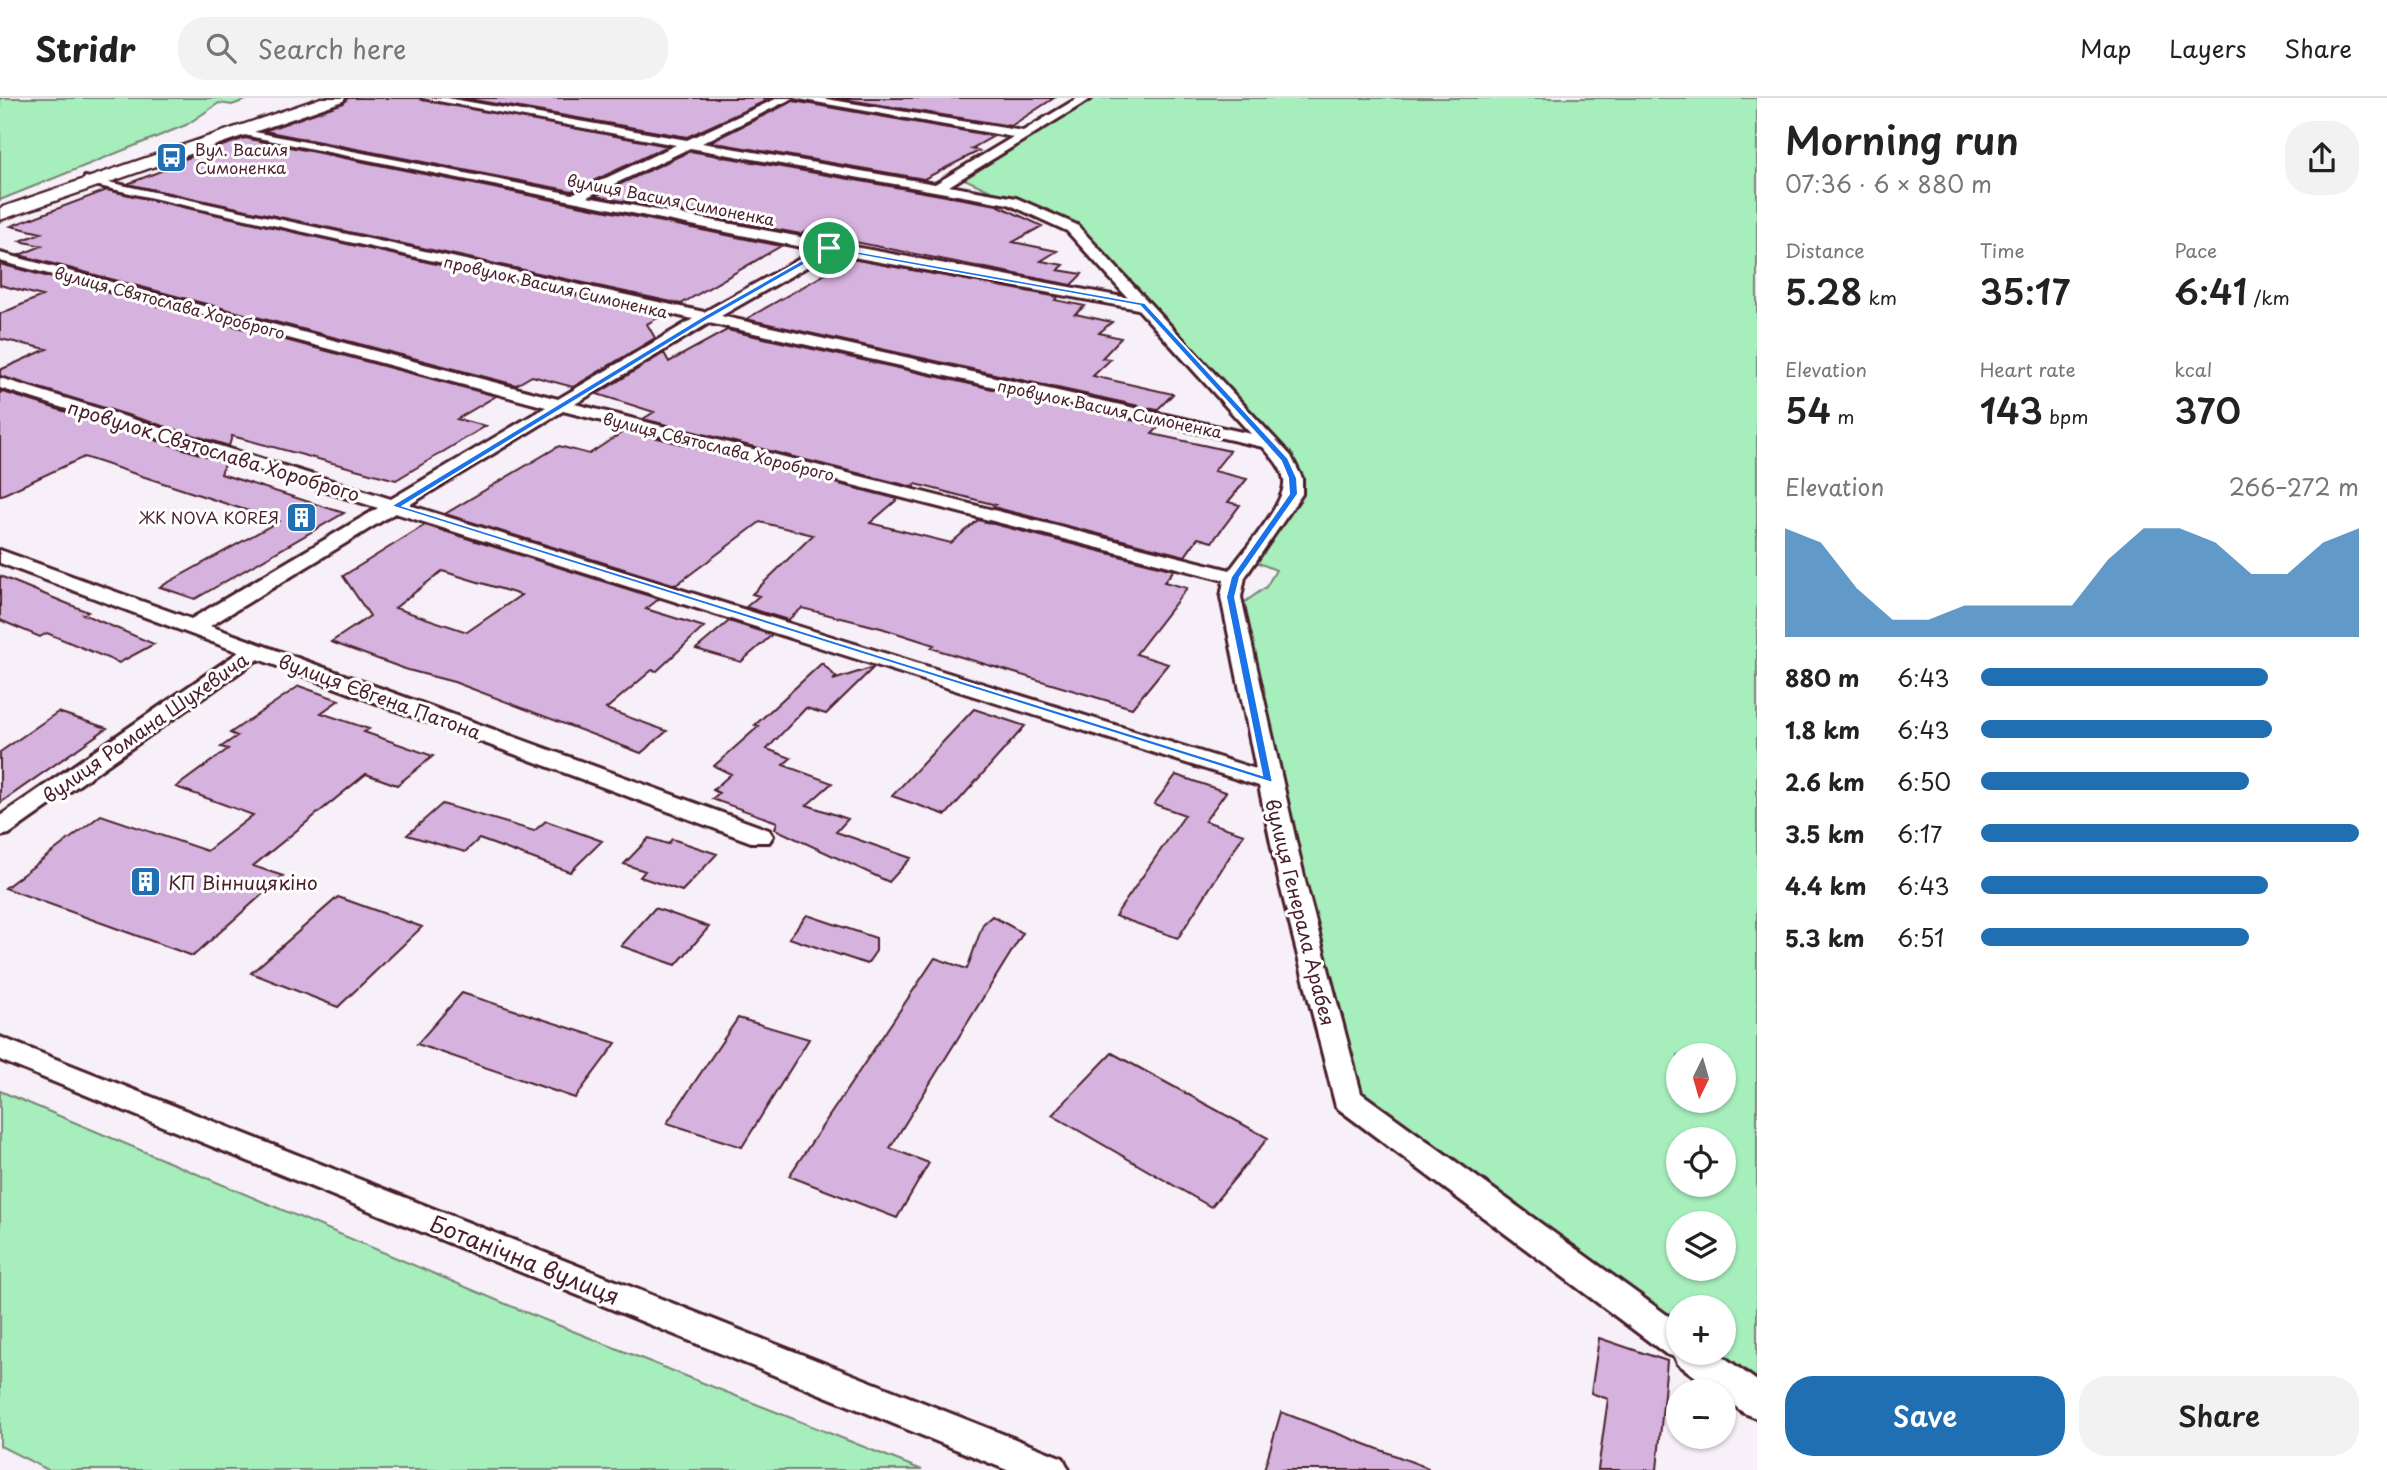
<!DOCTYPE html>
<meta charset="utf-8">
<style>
:root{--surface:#fff;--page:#f2f2f2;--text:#222;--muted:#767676;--line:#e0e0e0;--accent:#1f6fb2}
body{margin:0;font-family:"Playpen Sans",sans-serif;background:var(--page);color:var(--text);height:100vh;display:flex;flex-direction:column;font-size:26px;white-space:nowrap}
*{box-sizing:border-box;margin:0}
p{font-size:23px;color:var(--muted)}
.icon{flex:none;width:38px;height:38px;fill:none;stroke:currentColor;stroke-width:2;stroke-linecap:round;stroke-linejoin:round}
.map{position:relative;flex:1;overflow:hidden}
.side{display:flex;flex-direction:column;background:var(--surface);width:630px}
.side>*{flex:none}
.needle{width:46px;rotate:185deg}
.fabs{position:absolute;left:1666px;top:945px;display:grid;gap:14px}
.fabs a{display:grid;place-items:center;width:70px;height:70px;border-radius:50%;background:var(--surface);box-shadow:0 2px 5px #0004;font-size:35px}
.pin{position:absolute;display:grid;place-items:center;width:60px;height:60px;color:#fff;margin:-30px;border:4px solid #fff;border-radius:50%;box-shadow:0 2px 7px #0007}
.round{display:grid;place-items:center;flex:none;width:74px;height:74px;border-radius:28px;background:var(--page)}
.headline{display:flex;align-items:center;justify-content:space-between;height:119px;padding:0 28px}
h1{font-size:38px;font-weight:600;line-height:52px}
.metrics{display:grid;grid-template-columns:repeat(3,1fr);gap:10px;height:119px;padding:7px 28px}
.metrics div{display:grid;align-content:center}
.metrics b{font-size:35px;font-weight:600}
.metrics small{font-size:19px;font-weight:400}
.metrics p{font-size:19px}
.chart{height:196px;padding:14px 28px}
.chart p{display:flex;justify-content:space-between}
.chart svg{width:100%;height:126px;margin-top:7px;fill:var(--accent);opacity:.7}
.primary-button{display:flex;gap:14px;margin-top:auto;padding:14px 28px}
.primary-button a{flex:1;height:80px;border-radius:28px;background:var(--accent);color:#fff;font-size:28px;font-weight:600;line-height:80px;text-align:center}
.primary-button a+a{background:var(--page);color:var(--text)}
ul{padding:0 28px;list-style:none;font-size:23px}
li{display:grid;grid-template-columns:112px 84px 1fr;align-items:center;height:52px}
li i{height:18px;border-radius:9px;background:var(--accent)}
header{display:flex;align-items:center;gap:42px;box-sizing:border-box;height:98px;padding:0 35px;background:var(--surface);border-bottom:2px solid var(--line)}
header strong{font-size:33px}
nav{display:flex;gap:38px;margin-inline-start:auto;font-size:24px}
.search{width:490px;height:63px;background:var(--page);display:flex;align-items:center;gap:18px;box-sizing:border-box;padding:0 24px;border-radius:28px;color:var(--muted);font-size:26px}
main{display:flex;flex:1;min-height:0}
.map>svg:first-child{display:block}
.green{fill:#a6eebc;stroke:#788674;stroke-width:2;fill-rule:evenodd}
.building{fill:#d6b3de;stroke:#4a1f2b;stroke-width:2;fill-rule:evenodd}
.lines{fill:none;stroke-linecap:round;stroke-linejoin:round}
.street-casing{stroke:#4a1f2b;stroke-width:6}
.secondary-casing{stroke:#4a1f2b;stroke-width:5}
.street{fill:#fff;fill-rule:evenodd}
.secondary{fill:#fff;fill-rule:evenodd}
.route{fill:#1a73e8;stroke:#fff;stroke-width:2;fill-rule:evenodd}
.labels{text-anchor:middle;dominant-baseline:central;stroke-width:6;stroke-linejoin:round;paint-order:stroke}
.far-poi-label{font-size:16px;fill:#4a1f2b;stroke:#fff;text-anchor:start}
.far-street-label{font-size:16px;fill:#4a1f2b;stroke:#fff}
.street-label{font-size:19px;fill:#4a1f2b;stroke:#fff}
.poi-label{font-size:19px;fill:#4a1f2b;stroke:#fff;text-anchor:start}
.near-street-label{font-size:23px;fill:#4a1f2b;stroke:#fff}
</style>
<header>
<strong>Stridr</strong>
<div class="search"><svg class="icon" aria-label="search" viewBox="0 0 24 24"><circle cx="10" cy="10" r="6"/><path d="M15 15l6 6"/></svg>Search here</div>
<nav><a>Map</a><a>Layers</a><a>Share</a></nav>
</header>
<main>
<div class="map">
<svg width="1757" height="1372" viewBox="0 0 1757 1372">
<rect width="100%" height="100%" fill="#f7f0f8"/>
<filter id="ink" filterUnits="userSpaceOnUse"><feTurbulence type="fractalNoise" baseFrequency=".0143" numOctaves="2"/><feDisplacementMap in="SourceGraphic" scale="14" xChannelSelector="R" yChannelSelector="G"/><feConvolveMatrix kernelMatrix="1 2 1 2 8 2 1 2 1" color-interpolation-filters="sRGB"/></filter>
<g filter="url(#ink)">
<path class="green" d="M0 0H251L232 7 219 5 186 27 0 102Z
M1086 0H1757V1305L1690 1255H1724V1209H1678V1246L1347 1001 1238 509 1266 489 1276 472 1256 464 1293 396V379L1072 130 958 78ZM1678 957H1724V1003H1678ZM1678 1041H1724V1087H1678ZM1678 1125H1724V1171H1678Z
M0 993 525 1214 922 1372H48L0 1348Z"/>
<path class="building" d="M348 0H419L668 48 572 93 264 33 344 5Z
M462 0H772L687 39Z
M836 0H1054L1011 28Z
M793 3 994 38 971 51 979 53 924 81 710 44Z
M245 40 781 148 681 206 127 86 182 65 176 64Z
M690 53 997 107 1042 128 1013 144 1057 153 1041 163 1064 167 1058 172 1082 176 1071 187 805 134 801 136 595 98Z
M107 92 663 217 647 226 655 240 573 289 532 278 516 287 19 157 42 148 20 143 41 135 11 128Z
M852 161 1058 199 1055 202 1085 208 1075 216 1112 224 1099 235 1121 240 1102 260 1111 261 1093 278 1173 296 1157 312 746 221Z
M0 166 496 298 457 321 486 328 396 382 232 338 229 348 0 278V272L47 251 0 241V216L42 198 0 187Z
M727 232 1145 325 1158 330 1152 336 1230 353 1214 373 1247 381 1228 404 1240 407 1212 444 1198 440 1185 458 993 409 996 407 916 386 913 389 643 321 654 314 597 296 664 255 669 264Z
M0 293 225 364 221 376 344 415 195 501 160 489 279 423 84 359 0 398Z
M626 332 898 401 870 425 951 445 978 422 1174 472 1164 484 1187 490 1136 556 1168 566 1132 610 931 550 934 547 881 530 802 510 788 522 746 509 759 498 752 496 813 437 760 424 676 487 445 416 559 348 589 356Z
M425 427 659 501 646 511 704 529 657 573 652 572 606 611 667 633 641 655 454 584 408 572 331 544 370 518 343 478ZM442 473 521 497 467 534 395 510Z
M0 478 88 514 83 516 154 546 119 565 47 535 40 539 0 522Z
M729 523 772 537 741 564 696 551Z
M822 565 836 579 833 582 874 569 826 616 806 610 767 651 791 660 783 667 832 685 807 707 848 721 836 734 911 760 889 784 775 731 777 724 712 701 719 695 713 692 731 676 714 668 759 628 755 627Z
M299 588 339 602 321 615 369 631 364 634 433 658 397 687 366 676 253 768 283 778 193 858 5 790 101 717 207 753 253 717 176 689 228 651 221 649 237 638 230 635Z
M974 611 1025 628 946 717 892 698Z
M58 614 107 630 0 705V654Z
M1176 677 1226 694 1205 723 1244 736 1178 840 1115 818 1185 717 1154 706Z
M442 706 534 733 546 723 602 743 570 774 479 741 465 754 407 737Z
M649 740 668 746 672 741 717 756 682 793 640 779 645 773 624 766Z
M338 799 422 829 338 909 251 875Z
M655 810 709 829 676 867 621 848Z
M807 817 876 840V853L867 866 789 840Z
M992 818 1023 835 890 1050 929 1065 897 1120 789 1078 935 860 967 871 983 826Z
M462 895 616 945 575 1000 417 946Z
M738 920 809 941 742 1049 667 1025Z
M1112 955 1268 1040 1211 1109 1052 1017Z
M1599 1240 1667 1263 1657 1372H1598L1608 1301 1591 1295Z
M1281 1314 1428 1370V1372H1264Z"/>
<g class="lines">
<defs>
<path id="street" d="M422 0H447L687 42 778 0H793L702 45 935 86 1013 39 793 0H820L1023 33 1078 0H1092L949 88 1016 100 1077 127 1291 358 1302 380V396L1245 479 1241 499 1305 783 1361 995 1678 1225V1255H1718L1757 1283V1320L1744 1315 1724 1300V1293H1715L1678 1266 1675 1259 1666 1256 1336 1009 1279 783 1259 688 395 415 210 528 769 732 773 738 769 744H751L258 561 9 736 0 738V718L239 554 0 465V452L191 521 378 410 0 290V280L391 401 546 309 0 163V155L558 301 693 221 90 86 84 82 85 79 704 214 816 152 229 34 235 30 572 96 676 47ZM690 50 1008 106 1067 133 1128 200 587 99ZM831 155 1138 211 1251 336 721 218ZM709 225 1263 349C1272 359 1282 369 1284 382 1287 404 1244 452 1230 472L575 306ZM563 313 1224 482 1221 499 1256 671 409 407Z
M0 939 1063 1360 1069 1372H1007L0 962Z"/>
<path id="secondary" d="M321 0H345L343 3 0 122V110Z"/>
</defs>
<use href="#street" class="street-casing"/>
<use href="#secondary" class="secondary-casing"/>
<use href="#street" class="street"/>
<use href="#secondary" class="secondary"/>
</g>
</g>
<path class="route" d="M827 148 1145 205 1288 360 1297 380 1298 396 1240 479 1235 499 1273 685 391 408 702 219ZM830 152 1140 208 1281 363 1288 380 1289 396 1231 479 1226 499 1262 677 403 408 707 222Z"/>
<defs>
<symbol id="bus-square" viewBox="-11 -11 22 22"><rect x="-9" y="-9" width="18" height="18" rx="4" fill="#1f6fb2" stroke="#fff"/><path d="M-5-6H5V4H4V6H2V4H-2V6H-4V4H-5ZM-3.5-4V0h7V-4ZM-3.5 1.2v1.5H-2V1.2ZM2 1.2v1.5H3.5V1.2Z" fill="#fff"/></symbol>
<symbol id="building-square" viewBox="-11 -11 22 22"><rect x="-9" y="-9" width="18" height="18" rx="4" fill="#1f6fb2" stroke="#fff"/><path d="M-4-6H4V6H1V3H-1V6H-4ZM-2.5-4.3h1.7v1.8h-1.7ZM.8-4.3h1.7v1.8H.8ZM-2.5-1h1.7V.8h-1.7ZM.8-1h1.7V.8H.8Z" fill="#fff"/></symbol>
</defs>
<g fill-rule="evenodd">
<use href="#bus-square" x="154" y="42" width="35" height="35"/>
<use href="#building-square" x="284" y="402" width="35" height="35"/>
<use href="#building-square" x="128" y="766" width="35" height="35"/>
</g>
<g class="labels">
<g class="far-poi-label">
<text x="195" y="51">Вул. Василя<tspan x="195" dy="18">Симоненка</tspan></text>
<text x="279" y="419" text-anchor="end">ЖК NOVA KOREЯ</text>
</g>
<g class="far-street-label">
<text transform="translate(671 101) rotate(11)">вулиця Василя Симоненка</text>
<text transform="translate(556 188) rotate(13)">провулок Василя Симоненка</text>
<text transform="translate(170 204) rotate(15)">вулиця Святослава Хороброго</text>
<text transform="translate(1110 310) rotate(12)">провулок Василя Симоненка</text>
<text transform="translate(719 348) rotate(14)">вулиця Святослава Хороброго</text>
</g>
<g class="street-label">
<text transform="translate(214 352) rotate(17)">провулок Святослава Хороброго</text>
<text transform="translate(380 598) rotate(20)">вулиця Євгена Патона</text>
<text transform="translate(145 629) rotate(-35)">вулиця Романа Шухевича</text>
<text transform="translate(1301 814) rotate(76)">вулиця Генерала Арабея</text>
</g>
<g class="poi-label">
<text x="168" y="784">КП Вінницякіно</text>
</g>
<g class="near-street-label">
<text transform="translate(525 1161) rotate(22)">Ботанічна вулиця</text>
</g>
</g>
</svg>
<div class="fabs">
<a><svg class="needle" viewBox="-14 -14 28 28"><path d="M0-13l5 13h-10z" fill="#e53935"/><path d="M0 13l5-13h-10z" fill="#767676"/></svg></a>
<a><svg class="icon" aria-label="locate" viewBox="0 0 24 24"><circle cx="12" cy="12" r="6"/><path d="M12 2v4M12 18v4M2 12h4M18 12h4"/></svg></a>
<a><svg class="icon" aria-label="layers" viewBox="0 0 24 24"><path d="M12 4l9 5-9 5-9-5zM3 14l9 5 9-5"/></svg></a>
<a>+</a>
<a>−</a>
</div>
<div class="pin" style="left:829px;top:150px;background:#1e9e55"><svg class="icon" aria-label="arrive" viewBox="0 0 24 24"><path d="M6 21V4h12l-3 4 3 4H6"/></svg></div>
</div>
<section class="side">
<div class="headline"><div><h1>Morning run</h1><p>07:36 · 6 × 880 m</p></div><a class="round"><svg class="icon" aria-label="share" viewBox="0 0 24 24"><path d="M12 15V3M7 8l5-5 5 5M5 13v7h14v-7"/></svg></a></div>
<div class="metrics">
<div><p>Distance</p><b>5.28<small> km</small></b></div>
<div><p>Time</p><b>35:17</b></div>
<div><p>Pace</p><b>6:41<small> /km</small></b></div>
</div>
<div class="metrics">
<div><p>Elevation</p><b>54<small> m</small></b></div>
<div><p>Heart rate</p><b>143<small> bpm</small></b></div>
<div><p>kcal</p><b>370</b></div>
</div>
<div class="chart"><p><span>Elevation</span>266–272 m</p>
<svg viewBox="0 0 160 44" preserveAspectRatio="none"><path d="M0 44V6L10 11L20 27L30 38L40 38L50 33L60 33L70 33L80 33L90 17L100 6L110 6L120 11L130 22L140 22L150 11L160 6V44z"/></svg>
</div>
<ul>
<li><b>880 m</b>6:43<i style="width:76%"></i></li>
<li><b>1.8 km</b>6:43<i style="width:77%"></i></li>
<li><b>2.6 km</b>6:50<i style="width:71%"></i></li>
<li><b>3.5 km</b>6:17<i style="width:100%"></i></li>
<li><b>4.4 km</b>6:43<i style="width:76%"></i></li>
<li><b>5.3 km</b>6:51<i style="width:71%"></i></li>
</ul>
<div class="primary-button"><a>Save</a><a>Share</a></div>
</section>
</main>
